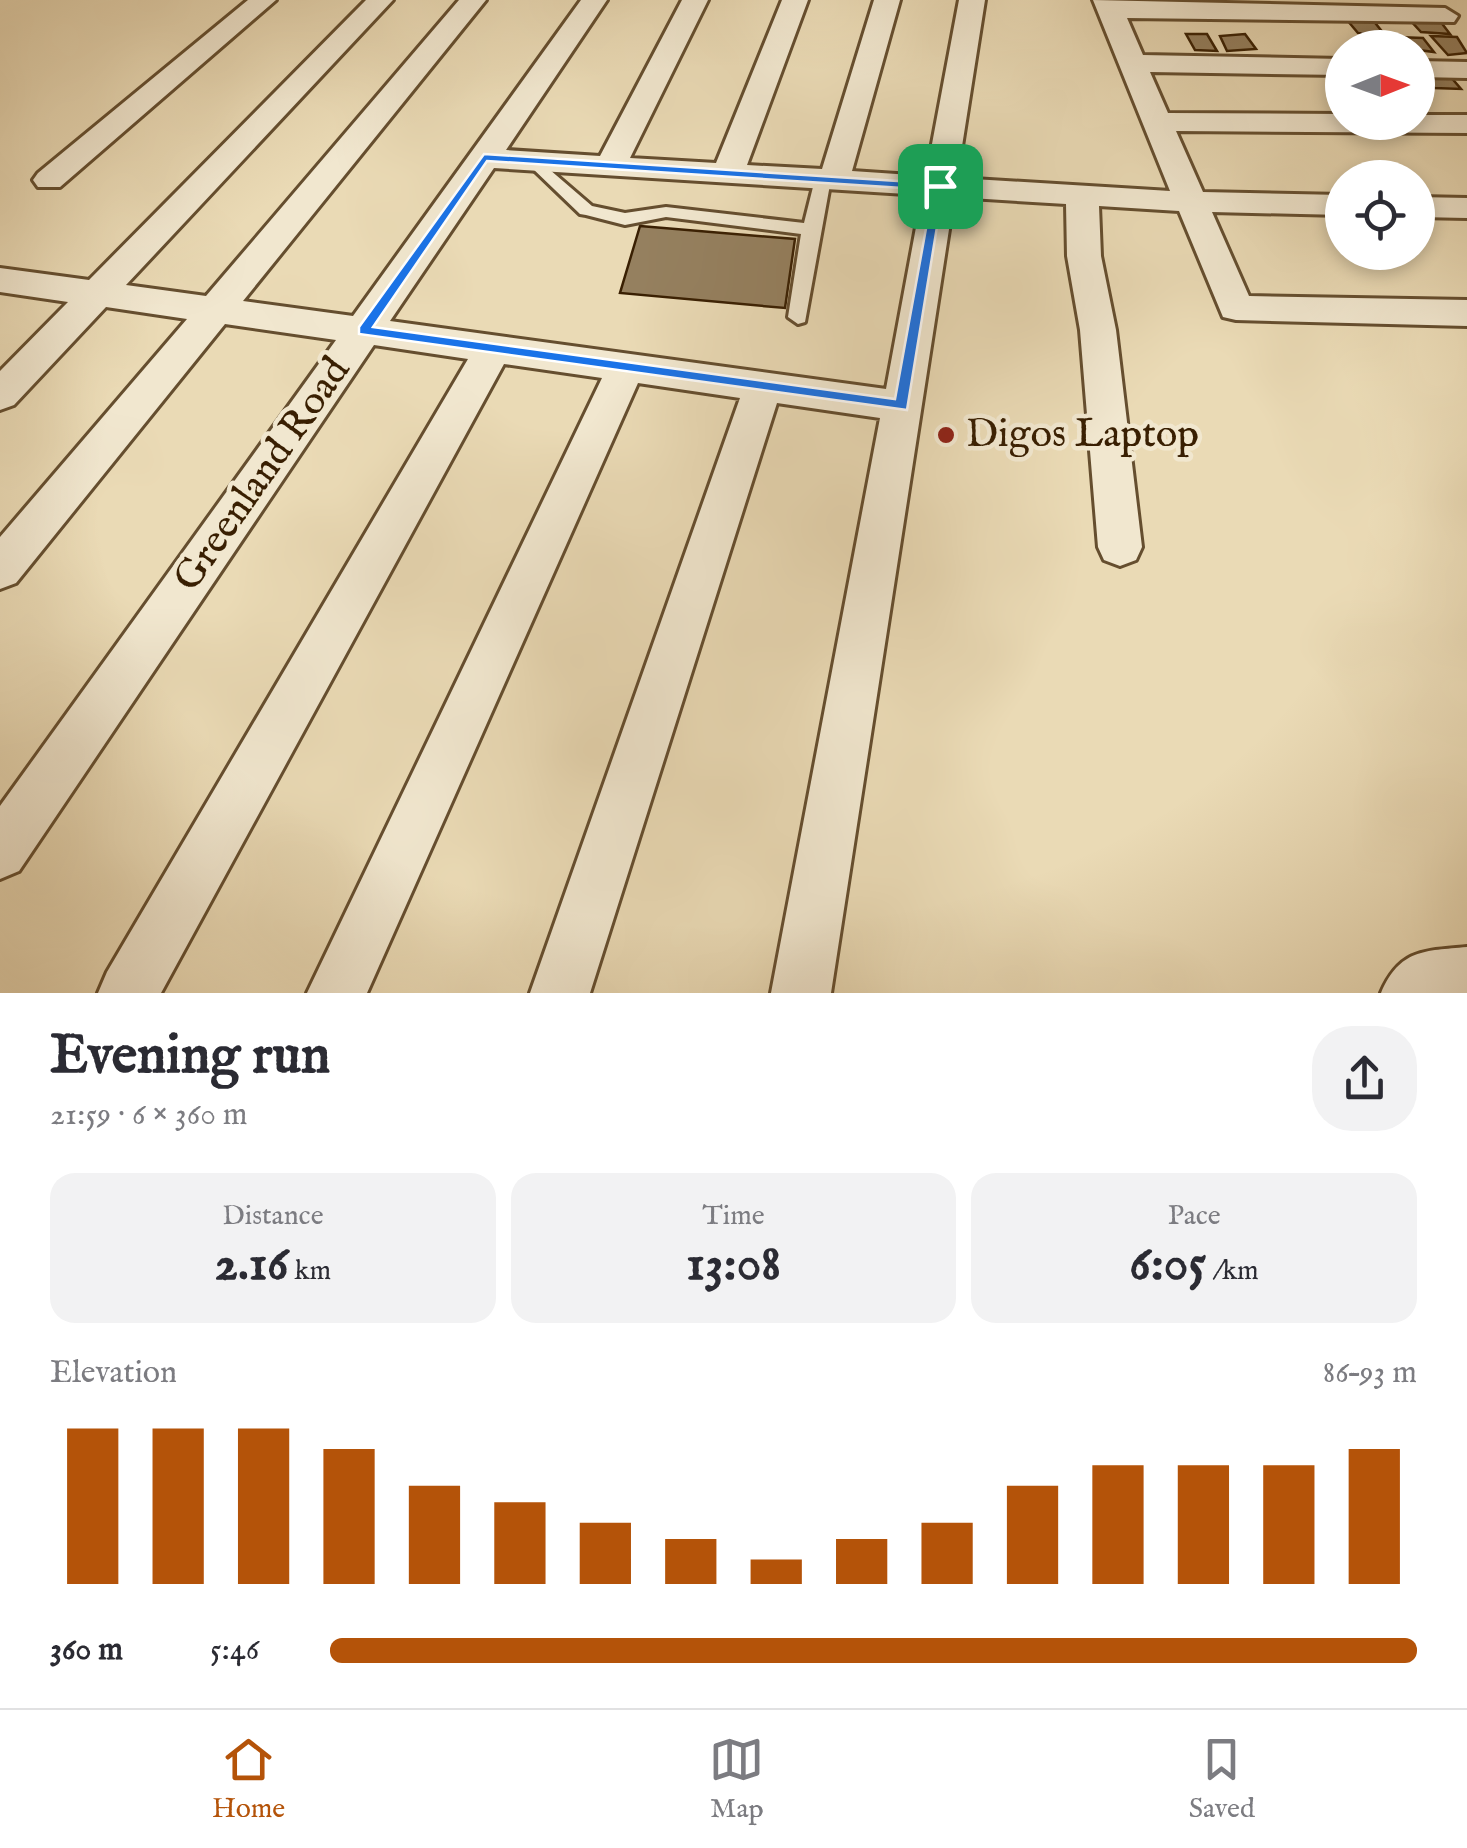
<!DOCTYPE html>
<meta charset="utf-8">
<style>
:root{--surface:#fff;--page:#f2f2f3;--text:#2b2b33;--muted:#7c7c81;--line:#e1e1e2;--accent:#b45309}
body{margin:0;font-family:"IM FELL English",serif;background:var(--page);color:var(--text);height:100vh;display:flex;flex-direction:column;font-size:38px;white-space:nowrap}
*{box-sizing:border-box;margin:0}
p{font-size:32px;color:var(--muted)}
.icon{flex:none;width:55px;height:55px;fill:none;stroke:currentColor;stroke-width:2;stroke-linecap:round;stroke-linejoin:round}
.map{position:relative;height:993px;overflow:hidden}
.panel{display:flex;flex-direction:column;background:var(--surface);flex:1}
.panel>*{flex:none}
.needle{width:65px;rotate:89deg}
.controls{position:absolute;left:1325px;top:30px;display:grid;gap:20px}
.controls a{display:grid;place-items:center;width:110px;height:110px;border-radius:50%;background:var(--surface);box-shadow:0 5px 15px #0003;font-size:50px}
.pin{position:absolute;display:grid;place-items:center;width:85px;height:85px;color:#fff;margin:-42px;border-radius:20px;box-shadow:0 5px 15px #0006}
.round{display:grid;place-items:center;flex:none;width:105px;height:105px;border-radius:40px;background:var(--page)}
.headline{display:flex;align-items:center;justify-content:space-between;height:170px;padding:0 50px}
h1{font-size:55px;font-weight:700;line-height:75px}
.metrics{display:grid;grid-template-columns:repeat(3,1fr);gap:15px;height:170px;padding:10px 50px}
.metrics div{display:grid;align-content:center;border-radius:25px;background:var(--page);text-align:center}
.metrics b{font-size:50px;font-weight:700}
.metrics small{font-size:28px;font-weight:400}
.metrics p{font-size:28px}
.chart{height:280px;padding:20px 50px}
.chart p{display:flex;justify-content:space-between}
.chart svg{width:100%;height:180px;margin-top:10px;stroke:var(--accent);stroke-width:6}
ul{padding:0 50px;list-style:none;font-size:32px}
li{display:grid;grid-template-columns:160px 120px 1fr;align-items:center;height:75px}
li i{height:25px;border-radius:12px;background:var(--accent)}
.dock{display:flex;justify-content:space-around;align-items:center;height:140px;border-top:2px solid var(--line);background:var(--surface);font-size:28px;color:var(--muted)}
.dock a{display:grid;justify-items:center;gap:5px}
.dock .on{color:var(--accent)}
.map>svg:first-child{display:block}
.building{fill:#95805f;stroke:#391f02;stroke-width:2.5}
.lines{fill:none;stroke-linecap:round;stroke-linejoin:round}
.service-casing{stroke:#654e2f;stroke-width:6}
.minor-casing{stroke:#654e2f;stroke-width:6}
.service{fill:#f1e7cf;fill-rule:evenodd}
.minor{fill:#f1e7cf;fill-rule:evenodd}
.route{fill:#1a73e8;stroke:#fff;stroke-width:2.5;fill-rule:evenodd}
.poi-dot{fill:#8f2418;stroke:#f1e7cf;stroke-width:4}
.labels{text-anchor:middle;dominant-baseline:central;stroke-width:9;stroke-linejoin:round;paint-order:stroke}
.poi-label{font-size:40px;fill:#391f02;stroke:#f1e7cf;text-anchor:start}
.street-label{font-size:40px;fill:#391f02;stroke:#f1e7cf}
</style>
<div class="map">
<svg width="1467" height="993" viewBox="0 0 1467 993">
<rect width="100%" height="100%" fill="#eadab5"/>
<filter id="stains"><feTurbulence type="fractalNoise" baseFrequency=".002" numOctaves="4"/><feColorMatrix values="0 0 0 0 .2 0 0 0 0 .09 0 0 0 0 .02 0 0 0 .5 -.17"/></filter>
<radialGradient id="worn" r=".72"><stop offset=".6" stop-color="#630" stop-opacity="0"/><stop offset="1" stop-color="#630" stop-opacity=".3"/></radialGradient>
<path class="building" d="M1372 19 1384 34 1358 33 1347 20Z
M1410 20 1440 21 1450 34 1421 32Z
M1186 34H1207L1217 51 1195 50Z
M1245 34 1256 49 1227 51 1220 36Z
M1431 36 1457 37 1467 53 1448 55Z
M1396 37 1423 38 1434 52 1404 48Z
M1423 74 1449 75 1461 89 1434 88Z
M640 226 795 239 785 308 620 293Z"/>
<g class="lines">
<defs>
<path id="service" d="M535 157 592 206 625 213 666 207 804 223 815 179 823 174 829 175 831 179 805 322 798 324 788 317 801 234 666 217 625 225 586 215 580 214 529 165V159Z"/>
<path id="minor" d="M248 0H276L60 187H38L33 180 38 173Z
M366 0H393L126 285 206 296 459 0H486L243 301 353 316 581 0H607L506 150 600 156 682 0H708L630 158 716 163 782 0H808L747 165 822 169 874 0H900L852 171 926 176 959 0H985L957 178 1170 191 1093 0 1445 8 1458 16 1454 22 1127 18 1143 55 1342 59V75L1150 72 1168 113 1342 114V122H1418V115H1467V133L1176 131 1203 192 1342 195V215L1212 212 1249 296 1467 300V326L1236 320 1223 317 1179 211 1099 206 1101 256 1116 330 1142 547 1136 560 1120 566 1104 560 1098 547 1080 330 1067 256 1066 204 954 197 831 993H771L880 418 777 403 590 993H530L740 398 638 383 367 993H307L602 378 504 364 161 993H98L107 972 468 359 374 345 19 871 0 879V806L336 340 225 324 16 583 0 589V537L187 319 106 307 14 405 0 410V371L68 302 0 292V268L89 280ZM494 168 922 195 886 389 390 321Z
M1418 61 1467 62V78L1418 77Z
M1418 197 1467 198V218L1418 217Z
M1467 947V993H1381C1400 949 1424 951 1467 947Z"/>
</defs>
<use href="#service" class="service-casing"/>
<use href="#minor" class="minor-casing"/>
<use href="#service" class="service"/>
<use href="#minor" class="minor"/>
</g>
<path class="route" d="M484 154 944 184 907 410 359 334V327ZM487 161 933 190 895 399 373 327Z"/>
<circle class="poi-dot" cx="946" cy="435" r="10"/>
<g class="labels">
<g class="poi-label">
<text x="966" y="435">Digos Laptop</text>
</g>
<g class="street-label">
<text transform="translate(263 475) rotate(-55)">Greenland Road</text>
</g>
</g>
<rect width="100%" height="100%" filter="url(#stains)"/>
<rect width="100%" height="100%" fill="url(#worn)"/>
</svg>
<div class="controls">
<a><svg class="needle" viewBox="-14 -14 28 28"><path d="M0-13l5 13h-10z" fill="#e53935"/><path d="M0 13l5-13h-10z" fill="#7c7c81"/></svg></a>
<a><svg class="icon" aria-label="locate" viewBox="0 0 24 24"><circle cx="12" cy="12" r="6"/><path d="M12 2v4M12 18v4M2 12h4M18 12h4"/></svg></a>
</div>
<div class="pin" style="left:940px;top:186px;background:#1e9e55"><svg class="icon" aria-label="arrive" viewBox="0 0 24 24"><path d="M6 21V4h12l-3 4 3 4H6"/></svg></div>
</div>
<section class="panel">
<div class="headline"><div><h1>Evening run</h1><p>21:59 · 6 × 360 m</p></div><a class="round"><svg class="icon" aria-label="share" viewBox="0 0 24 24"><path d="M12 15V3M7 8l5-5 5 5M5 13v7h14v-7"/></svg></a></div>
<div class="metrics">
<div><p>Distance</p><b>2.16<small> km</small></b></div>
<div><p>Time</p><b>13:08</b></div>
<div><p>Pace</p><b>6:05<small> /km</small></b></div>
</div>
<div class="chart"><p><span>Elevation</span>86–93 m</p>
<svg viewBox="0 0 160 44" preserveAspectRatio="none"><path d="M5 44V6M15 44V6M25 44V6M35 44V11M45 44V20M55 44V24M65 44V29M75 44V33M85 44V38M95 44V33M105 44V29M115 44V20M125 44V15M135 44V15M145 44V15M155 44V11"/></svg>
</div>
<ul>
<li><b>360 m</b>5:46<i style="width:100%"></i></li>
</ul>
</section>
<nav class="dock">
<a class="on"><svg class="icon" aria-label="home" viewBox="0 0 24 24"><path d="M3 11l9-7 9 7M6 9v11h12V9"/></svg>Home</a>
<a><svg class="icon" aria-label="map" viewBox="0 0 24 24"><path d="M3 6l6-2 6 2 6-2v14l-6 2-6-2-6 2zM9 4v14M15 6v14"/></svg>Map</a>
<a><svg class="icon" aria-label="saved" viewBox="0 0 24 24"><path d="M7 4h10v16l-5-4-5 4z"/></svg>Saved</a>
</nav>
